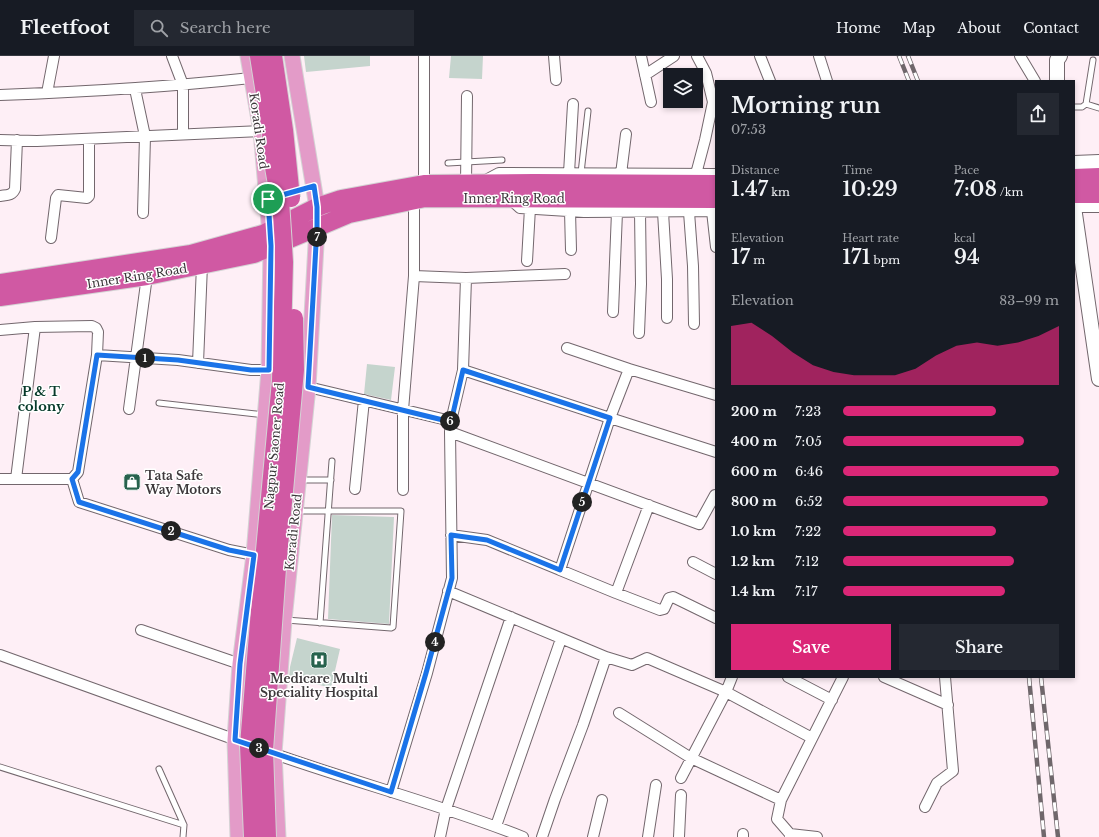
<!DOCTYPE html>
<meta charset="utf-8">
<style>
:root{--surface:#171b24;--page:#242831;--text:#f1f3f6;--muted:#9ea1a6;--line:#363941;--accent:#db2777}
body{margin:0;font-family:"Libre Baskerville",serif;background:var(--page);color:var(--text);height:100vh;display:flex;flex-direction:column;font-size:15px;white-space:nowrap}
*{box-sizing:border-box;margin:0}
p{font-size:13px;color:var(--muted)}
.icon{flex:none;width:22px;height:22px;fill:none;stroke:currentColor;stroke-width:2;stroke-linecap:round;stroke-linejoin:round}
.map{position:relative;flex:1;overflow:hidden}
.sheet{position:absolute;left:715px;top:24px;width:360px;height:598px;display:flex;flex-direction:column;background:var(--surface);border-radius:0px;box-shadow:0 2px 6px #0003}
.sheet>*{flex:none}
.buttons{position:absolute;left:663px;top:12px;display:grid;gap:8px}
.buttons a{display:grid;place-items:center;width:40px;height:40px;border-radius:0px;background:var(--surface);box-shadow:0 2px 6px #0003;font-size:20px}
.pin{position:absolute;display:grid;place-items:center;width:34px;height:34px;color:#fff;margin:-17px;border:2px solid #fff;border-radius:50%;box-shadow:0 1px 4px #0007}
.km{position:absolute;width:20px;height:20px;margin:-10px;border-radius:50%;background:#222;color:#fff;font-size:11px;line-height:20px;text-align:center}
.round{display:grid;place-items:center;flex:none;width:42px;height:42px;border-radius:0px;background:var(--page)}
.summary{display:flex;align-items:center;justify-content:space-between;height:68px;padding:0 16px}
h1{font-size:22px;font-weight:600;line-height:30px}
.figures{display:grid;grid-template-columns:repeat(3,1fr);gap:6px;height:68px;padding:4px 16px}
.figures div{display:grid;align-content:center}
.figures b{font-size:20px;font-weight:600}
.figures small{font-size:11px;font-weight:400}
.figures p{font-size:11px}
.chart{height:112px;padding:8px 16px}
.chart p{display:flex;justify-content:space-between}
.chart svg{width:100%;height:72px;margin-top:4px;fill:var(--accent);opacity:.7}
.primary-button{display:flex;gap:8px;margin-top:auto;padding:8px 16px}
.primary-button a{flex:1;height:46px;border-radius:0px;background:var(--accent);color:#fff;font-size:16px;font-weight:600;line-height:46px;text-align:center}
.primary-button a+a{background:var(--page);color:var(--text)}
ul{padding:0 16px;list-style:none;font-size:13px}
li{display:grid;grid-template-columns:64px 48px 1fr;align-items:center;height:30px}
li i{height:10px;border-radius:5px;background:var(--accent)}
header{display:flex;align-items:center;gap:24px;box-sizing:border-box;height:56px;padding:0 20px;background:var(--surface);border-bottom:1px solid var(--line)}
header strong{font-size:19px}
nav{display:flex;gap:22px;margin-inline-start:auto;font-size:14px}
.search{width:280px;height:36px;background:var(--page);display:flex;align-items:center;gap:10px;box-sizing:border-box;padding:0 14px;border-radius:0px;color:var(--muted);font-size:15px}
.map>svg:first-child{display:block}
.building{fill:#c5d4cd}
.lines{fill:none;stroke-linecap:round;stroke-linejoin:round}
.lane-casing{stroke:#73676d;stroke-width:7}
.street-casing{stroke:#73676d;stroke-width:12}
.secondary-casing{stroke:#73676d;stroke-width:16}
.primary-casing{stroke:#d4d3d4;stroke-width:17}
.highway-casing{stroke:#d4d3d4;stroke-width:20}
.lane{stroke:#fff;stroke-width:5}
.street{stroke:#fff;stroke-width:10}
.secondary{stroke:#fff;stroke-width:14}
.primary{stroke:#e39bc8;stroke-width:15}
.highway{stroke:#d059a3;stroke-width:18}
.rail-casing{stroke:#6f676b;stroke-width:4.5}
.rail{stroke:#fff;stroke-width:3;stroke-dasharray:9;stroke-linecap:butt}
.highway-bridge-casing{stroke:#d4d3d4;stroke-width:20;stroke-linecap:butt}
.highway-bridge{stroke:#d059a3;stroke-width:18}
.route-casing{stroke:#fff;stroke-width:8}
.route{stroke:#1a73e8;stroke-width:5}
.labels{text-anchor:middle;dominant-baseline:central;stroke-width:3;stroke-linejoin:round;paint-order:stroke}
.street-label{font-size:12px;fill:#3d383b;stroke:#fff}
.poi-label{font-size:12px;font-weight:bold;fill:#3d383b;stroke:#fff;text-anchor:start}
.neighbourhood-label{font-size:13px;font-weight:bold;fill:#063a2a;stroke:#fff}
</style>
<header>
<strong>Fleetfoot</strong>
<div class="search"><svg class="icon" aria-label="search" viewBox="0 0 24 24"><circle cx="10" cy="10" r="6"/><path d="M15 15l6 6"/></svg>Search here</div>
<nav><a>Home</a><a>Map</a><a>About</a><a>Contact</a></nav>
</header>
<div class="map">
<svg width="1099" height="781" viewBox="0 0 1099 781">
<rect width="100%" height="100%" fill="#feeff6"/>
<path class="building" d="M304 0H370V10L306 16Z
M451 0H483L482 23 449 22Z
M367 308 395 311 391 344 364 338Z
M332 459 394 461 389 568 328 563Z
M297 582 340 593 331 632 289 621 290 611Z"/>
<g class="lines">
<defs>
<path id="lane" d="M1086 48 1099 52
M1074 51H1082L1086 48 1093 4
M448 107 502 104
M581 117 588 55
M159 347 265 359
M300 424H331
M286 564 391 572 393 571 401 455H297
M320 567 332 405
M0 711 184 769
M159 713 184 769 183 781"/>
<path id="street" d="M172 0 183 29V78
M554 0 556 24
M641 0 651 46
M760 0 770 25
M819 0 827 25
M1020 0 1035 25
M645 19 674 0
M135 33 145 80 143 157
M47 37 54 0
M0 39C84 36 167 31 251 22
M0 84 37 85 261 75
M569 117 573 48
M621 118 626 78
M696 118 705 84 713 46 706 17 697 0
M484 125 499 117 716 118
M466 128 467 40
M424 132V0
M0 140C6 139 12 140 15 133L17 84
M510 143 520 152 584 156 716 155
M570 155 571 194
M712 155 716 191
M663 156 667 223V262
M689 156 693 210 694 268
M51 182 56 142 58 139 87 142 89 140V83
M527 205 530 152
M414 220 466 222 565 218
M613 256 617 156
M35 271 92 270 96 272 98 276 97 299 78 416 72 423
M0 274 35 271 16 423H72L79 446 229 494 254 499
M639 277 641 228 640 156
M567 292 629 313
M97 299 178 304 251 314H269
M198 307 202 209
M463 314 610 362 629 313 716 339
M308 331 451 365
M129 353 147 220
M450 376 699 468 715 439H716
M0 423H16
M355 433 364 344
M403 434V354L414 220V145
M451 479 487 484 560 514 610 362 716 396
M693 506 716 518
M560 514 616 537 649 449
M448 535 606 601 632 609 647 602 726 636 812 682
M616 537 660 554 664 553 669 542 673 541 716 562
M141 574 240 608
M0 599 239 685
M788 621 832 644
M884 621 948 649
M619 657 691 702 781 744
M269 696C353 726 440 748 523 781
M681 722 726 636 732 621
M391 736 427 617 452 522 450 376 451 365 463 314 466 222
M925 751 937 727 953 715 945 621
M496 770 561 583
M790 778 817 781
M440 781 446 753 511 561
M542 781 555 743 583 669 606 601
M593 781 602 744
M648 781 656 729
M679 781 681 739
M743 781V778
M790 781V778L777 763 781 744 843 621"/>
<path id="secondary" d="M1057 25V4L1060 0
M1074 107 1099 106
M1074 149H1099
M1074 151 1099 323"/>
<path id="primary" d="M238 781 235 684 240 608 254 499 269 314 271 190 261 75 248 0
M278 781 274 697 284 564 308 331 317 171V151L292 0"/>
<path id="highway" d="M1074 122 1099 121
M1074 138H1099
M0 227 191 198 263 178 317 151 341 143 424 128 534 127 716 128
M0 241 147 220 254 198 349 158 425 142 716 143"/>
</defs>
<use href="#lane" class="lane-casing"/>
<use href="#street" class="street-casing"/>
<use href="#secondary" class="secondary-casing"/>
<use href="#primary" class="primary-casing"/>
<use href="#highway" class="highway-casing"/>
<use href="#lane" class="lane"/>
<use href="#street" class="street"/>
<use href="#secondary" class="secondary"/>
<use href="#primary" class="primary"/>
<use href="#highway" class="highway"/>
<defs>
<path id="rail" d="M899 0 909 25
M908 0 918 25
M1029 621 1044 781
M1041 621 1058 781"/>
</defs>
<use href="#rail" class="rail-casing"/>
<use href="#rail" class="rail"/>
<defs>
<path id="highway-bridge" d="M273 0 284 74 291 142
M253 781 249 689 264 505 281 325 284 206 280 145 272 100 271 75 259 0
M267 781 264 694 277 512 295 314 294 262"/>
</defs>
<use href="#highway-bridge" class="highway-bridge-casing"/>
<use href="#highway-bridge" class="highway-bridge"/>
</g>
<g class="lines">
<defs>
<path id="route" d="M314 130 317 151V171L308 331 451 366 463 314 610 362 560 514 487 484 451 479 452 522 426 617 391 736 235 684 240 608 254 499 229 494 79 446 72 423 78 416 97 299 178 304 251 314H269L271 190 268 143Z"/>
</defs>
<use href="#route" class="route-casing"/>
<use href="#route" class="route"/>
</g>
<defs>
<symbol id="shop-square" viewBox="-11 -11 22 22"><rect x="-9" y="-9" width="18" height="18" rx="4" fill="#27624d" stroke="#fff"/><path d="M-5-2.5h2.3a2.7 3.5 0 0 1 5.4 0H5L5.5 6h-11ZM-1.5-2.5h3a1.5 2.3 0 0 0-3 0Z" fill="#fff"/></symbol>
<symbol id="hospital-square" viewBox="-11 -11 22 22"><rect x="-9" y="-9" width="18" height="18" rx="4" fill="#27624d" stroke="#fff"/><path d="M-5-5h3v3.5h4V-5h3V5h-3V1.5h-4V5h-3Z" fill="#fff"/></symbol>
</defs>
<g fill-rule="evenodd">
<use href="#shop-square" x="122" y="416" width="20" height="20"/>
<use href="#hospital-square" x="309" y="594" width="20" height="20"/>
</g>
<g class="labels">
<g class="street-label">
<text transform="translate(259 75) rotate(82)">Koradi Road</text>
<text x="514" y="142">Inner Ring Road</text>
<text transform="translate(137 220) rotate(-9)">Inner Ring Road</text>
<text transform="translate(274 390) rotate(-85)">Nagpur Saoner Road</text>
<text transform="translate(293 476) rotate(-84)">Koradi Road</text>
</g>
<g class="poi-label">
<text x="145" y="419">Tata Safe<tspan x="145" dy="14">Way Motors</tspan></text>
<text x="319" y="622" text-anchor="middle">Medicare Multi<tspan x="319" dy="14">Speciality Hospital</tspan></text>
</g>
<g class="neighbourhood-label">
<text x="41" y="335">P &amp; T<tspan x="41" dy="15">colony</tspan></text>
</g>
</g>
</svg>
<div class="buttons">
<a><svg class="icon" aria-label="layers" viewBox="0 0 24 24"><path d="M12 4l9 5-9 5-9-5zM3 14l9 5 9-5"/></svg></a>
</div>
<div class="pin" style="left:268px;top:143px;background:#1e9e55"><svg class="icon" aria-label="arrive" viewBox="0 0 24 24"><path d="M6 21V4h12l-3 4 3 4H6"/></svg></div>
<b class="km" style="left:145px;top:302px">1</b>
<b class="km" style="left:171px;top:475px">2</b>
<b class="km" style="left:259px;top:692px">3</b>
<b class="km" style="left:435px;top:586px">4</b>
<b class="km" style="left:582px;top:446px">5</b>
<b class="km" style="left:450px;top:365px">6</b>
<b class="km" style="left:317px;top:181px">7</b>
<section class="sheet">
<div class="summary"><div><h1>Morning run</h1><p>07:53</p></div><a class="round"><svg class="icon" aria-label="share" viewBox="0 0 24 24"><path d="M12 15V3M7 8l5-5 5 5M5 13v7h14v-7"/></svg></a></div>
<div class="figures">
<div><p>Distance</p><b>1.47<small> km</small></b></div>
<div><p>Time</p><b>10:29</b></div>
<div><p>Pace</p><b>7:08<small> /km</small></b></div>
</div>
<div class="figures">
<div><p>Elevation</p><b>17<small> m</small></b></div>
<div><p>Heart rate</p><b>171<small> bpm</small></b></div>
<div><p>kcal</p><b>94</b></div>
</div>
<div class="chart"><p><span>Elevation</span>83–99 m</p>
<svg viewBox="0 0 160 44" preserveAspectRatio="none"><path d="M0 44V8L10 6L20 14L30 24L40 32L50 36L60 38L70 38L80 38L90 34L100 26L110 20L120 18L130 20L140 18L150 14L160 8V44z"/></svg>
</div>
<ul>
<li><b>200 m</b>7:23<i style="width:71%"></i></li>
<li><b>400 m</b>7:05<i style="width:84%"></i></li>
<li><b>600 m</b>6:46<i style="width:100%"></i></li>
<li><b>800 m</b>6:52<i style="width:95%"></i></li>
<li><b>1.0 km</b>7:22<i style="width:71%"></i></li>
<li><b>1.2 km</b>7:12<i style="width:79%"></i></li>
<li><b>1.4 km</b>7:17<i style="width:75%"></i></li>
</ul>
<div class="primary-button"><a>Save</a><a>Share</a></div>
</section>
</div>
